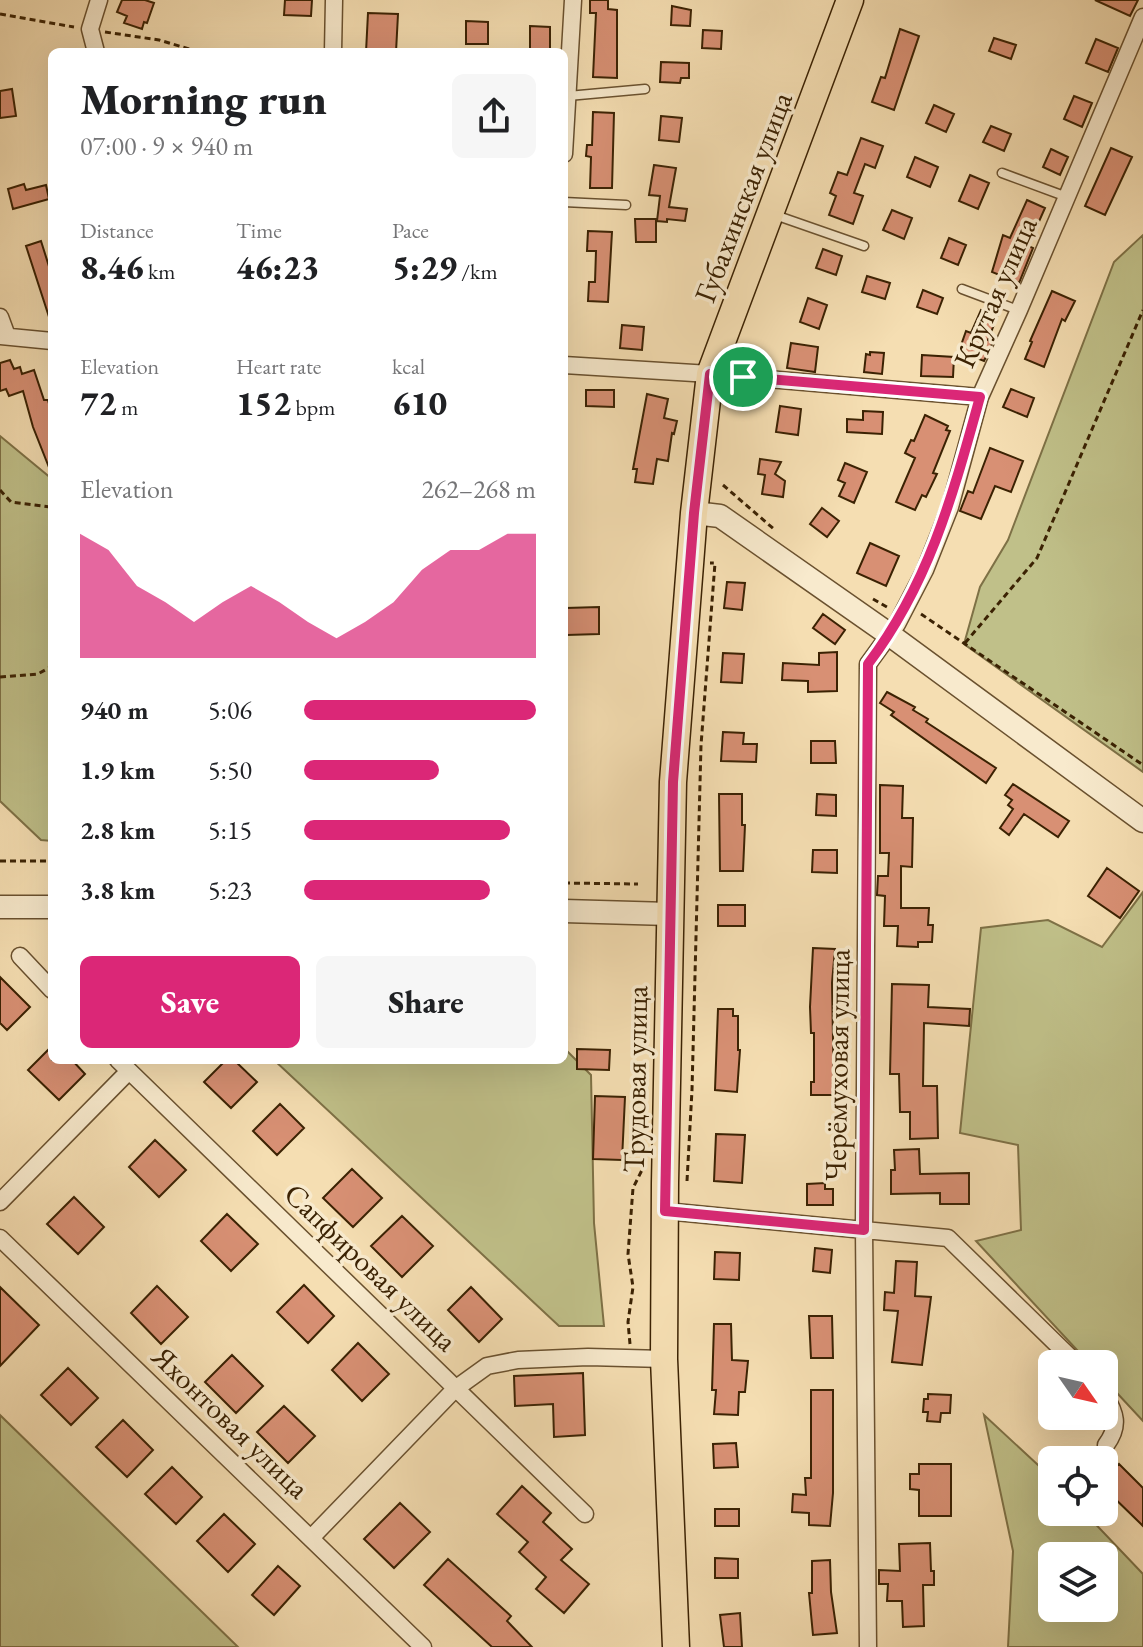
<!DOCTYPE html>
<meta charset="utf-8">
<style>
:root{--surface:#fff;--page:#f6f6f6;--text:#202124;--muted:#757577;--accent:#db2777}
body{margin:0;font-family:"EB Garamond",serif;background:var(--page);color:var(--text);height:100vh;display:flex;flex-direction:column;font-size:30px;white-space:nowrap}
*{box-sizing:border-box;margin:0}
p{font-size:26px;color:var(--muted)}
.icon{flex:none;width:44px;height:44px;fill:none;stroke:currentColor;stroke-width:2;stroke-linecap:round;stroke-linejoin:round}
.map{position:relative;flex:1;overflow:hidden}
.sheet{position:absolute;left:48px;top:48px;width:520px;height:1016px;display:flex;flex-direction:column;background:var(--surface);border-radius:12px;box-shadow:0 8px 32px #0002}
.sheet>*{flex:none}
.needle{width:52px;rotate:124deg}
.fabs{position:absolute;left:1038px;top:1350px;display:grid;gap:16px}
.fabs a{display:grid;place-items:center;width:80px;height:80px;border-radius:12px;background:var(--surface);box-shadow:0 8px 32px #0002;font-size:40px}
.pin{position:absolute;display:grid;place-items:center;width:68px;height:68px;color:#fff;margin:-34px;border:4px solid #fff;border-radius:50%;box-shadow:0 2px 8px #0007}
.round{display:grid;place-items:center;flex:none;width:84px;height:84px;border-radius:12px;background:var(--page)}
.overview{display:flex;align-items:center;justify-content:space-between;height:136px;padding:0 32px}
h1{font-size:44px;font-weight:800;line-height:60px}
.stats{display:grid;grid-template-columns:repeat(3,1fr);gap:12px;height:136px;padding:8px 32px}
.stats div{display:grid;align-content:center}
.stats b{font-size:34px;font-weight:800}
.stats small{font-size:22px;font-weight:400}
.stats p{font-size:22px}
.chart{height:224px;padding:16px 32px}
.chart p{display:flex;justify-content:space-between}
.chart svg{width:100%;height:144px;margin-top:8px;fill:var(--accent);opacity:.7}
.cta{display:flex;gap:16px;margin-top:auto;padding:16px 32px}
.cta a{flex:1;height:92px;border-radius:12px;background:var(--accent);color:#fff;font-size:32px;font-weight:800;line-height:92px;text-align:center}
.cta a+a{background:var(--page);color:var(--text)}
ul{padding:0 32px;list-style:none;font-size:26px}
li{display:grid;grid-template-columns:128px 96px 1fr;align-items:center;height:60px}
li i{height:20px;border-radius:10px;background:var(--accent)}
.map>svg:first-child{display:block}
.green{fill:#c0c089;stroke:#7e7146;stroke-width:2;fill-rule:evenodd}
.building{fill:#d89074;stroke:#3b2203;stroke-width:2}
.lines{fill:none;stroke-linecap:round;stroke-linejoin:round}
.service-casing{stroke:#6a512f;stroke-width:11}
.minor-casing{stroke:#6a512f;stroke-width:19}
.tertiary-casing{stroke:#6a512f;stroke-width:25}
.primary-casing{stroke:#3b2203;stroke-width:29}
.path{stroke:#3b2203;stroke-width:3;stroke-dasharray:6 4;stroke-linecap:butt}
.service{stroke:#f8eacd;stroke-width:8}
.minor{stroke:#f8eacd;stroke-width:16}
.tertiary{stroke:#f8eacd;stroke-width:22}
.primary{stroke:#f5deb2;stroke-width:26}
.route-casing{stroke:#fff;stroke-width:16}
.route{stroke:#db2777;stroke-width:10}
.labels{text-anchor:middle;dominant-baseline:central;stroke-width:7;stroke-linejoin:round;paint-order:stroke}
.street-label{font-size:30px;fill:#3b2203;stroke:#f8eacd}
</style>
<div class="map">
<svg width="1143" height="1647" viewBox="0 0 1143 1647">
<rect width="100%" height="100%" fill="#f5deb2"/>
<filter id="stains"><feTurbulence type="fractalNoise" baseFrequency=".0025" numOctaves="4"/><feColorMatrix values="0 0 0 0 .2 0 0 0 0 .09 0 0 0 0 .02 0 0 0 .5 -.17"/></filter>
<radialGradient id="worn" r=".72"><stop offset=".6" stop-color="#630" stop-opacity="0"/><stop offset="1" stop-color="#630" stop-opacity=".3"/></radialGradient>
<path class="green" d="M1143 235V772L964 644 980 587 1008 540 1114 262Z
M0 436 52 479V841L41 840 0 801Z
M1143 892V1421L1104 1379V1364H1090L976 1241 1021 1230 1018 1145 960 1133 981 928 1048 920 1102 947Z
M564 1048 591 1075 594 1223 604 1326H559L274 1060H564Z
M0 1415 238 1647H0Z
M984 1415 1052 1478V1512H1084L1143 1574V1647H1008L1013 1551ZM1104 1556V1608H1052V1556Z"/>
<path class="building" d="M122 0H145L154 3 147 23 144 22 142 29 124 23 127 16 117 12Z
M285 0H312L311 16 284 15Z
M590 0H608V9L617 10V78L593 77 596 13H590Z
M1095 0H1138L1130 16Z
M672 6 691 10 690 26 671 25Z
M368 13 398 14 396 52H366Z
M466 21 488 22V44H466Z
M530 26 550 27V50L530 49Z
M900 29 919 36 894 110 872 102 881 77 885 78Z
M703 30 722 31 721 49 702 48Z
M994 38 1016 45 1011 59 989 51Z
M1096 39 1118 48 1108 72 1086 63Z
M661 62 689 63V78H681L680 83 660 82Z
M12 89 16 116 0 118V91Z
M1074 96 1092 103 1082 127 1064 119Z
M934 105 954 114 946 132 926 123Z
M593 112 614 113 612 188H590L591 157 586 156 587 145H592Z
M661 116 682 118 679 142 659 140Z
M991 126 1011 134 1004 151 983 142Z
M861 138 883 146 875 168 865 164 854 193 863 196 853 224 829 215 836 196 830 193 838 172 847 175Z
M1111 148 1132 157 1105 215 1085 206Z
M1051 149 1068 157 1060 175 1043 167Z
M915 157 938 167 930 187 907 177Z
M654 165 676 168 669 207 687 209 685 221 667 219V222L657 221 660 196 649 195Z
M970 175 989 183 978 209 959 201Z
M24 184 26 190 46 185 49 199 13 209 8 189Z
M1027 200 1045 208 1028 246 1033 248 1019 283 992 272 1003 235 1010 238Z
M892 210 912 218 904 239 883 230Z
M635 219H656V242H636Z
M588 231 612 232 608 302 588 301 589 282H595L596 251H587Z
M949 238 966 245 958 265 941 258Z
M41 241 52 276 50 320 26 246Z
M823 249 842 256 836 275 816 268Z
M867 276 890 283 885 299 862 292Z
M923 290 943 298 937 314 917 307Z
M1052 291 1075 301 1065 321 1062 319 1044 367 1025 359 1032 342 1030 341Z
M808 298 827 305 819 329 800 322Z
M981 310 997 317 988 340 993 342 984 361 959 351 966 331 971 333Z
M622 325 644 327 642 350 620 348Z
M791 343 818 347 815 372 787 368Z
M870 352 884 353 882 374 864 372 866 354 870 355Z
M922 355 954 357 953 377 921 376Z
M10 360 14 369 20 367 22 374 34 370 44 400H48L52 415V475L33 427 23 391 9 396 6 389 0 391V363Z
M1011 389 1034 398 1027 417 1003 407Z
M586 390H614V407L586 406Z
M647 394 668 399 664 418 677 421 674 434 672 433 668 461 657 459 653 484 635 482 637 469H633Z
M780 406 801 409 798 435 776 432Z
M863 411 883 412 882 434 847 432V419L863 420Z
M925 415 948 426 946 430 950 431 933 473 937 474 926 497 922 495 915 510 896 502 915 458 905 453 911 440 914 441Z
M990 448 1023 461 1011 492 995 486 981 519 960 511 968 491 973 493Z
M760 459 781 462 775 474 785 481 783 497 762 494 765 475 758 474Z
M845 463 867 472 854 503 839 496 845 483 838 480Z
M822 508 839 521 827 537 810 524Z
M870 543 899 556 886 586 857 573Z
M727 582 745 583 742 610 724 608Z
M599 607V634L567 635 566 608Z
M823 614 845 630 835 644 813 628Z
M837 652V691L808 692V681L782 680 783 663 819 665V653Z
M723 653 744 654 742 683 721 682Z
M887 692 915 707 913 710 928 719 926 722 996 768 986 783 891 715 894 712 880 703Z
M723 732 744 733 743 744H757L756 762 721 761Z
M811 741H835L836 763H811Z
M1013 784 1069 821 1058 837 1024 814 1009 835 1000 828 1013 809 1008 805 1012 800 1005 795Z
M880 785 903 786 902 818H913L912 867 901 866V908H929L928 925H933L932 942H918V947L897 946 898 926H884L885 896 877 895 878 876H888L889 853H880Z
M719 794H742V825H745L743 871H720Z
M817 794 836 795V816L816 815Z
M813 850H837V873L812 872Z
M1107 868 1139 891 1120 918 1088 896Z
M718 905H745V926H718Z
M813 948 835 949 832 983 834 1095H811V1082H814V1033H811L810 1007Z
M0 977 30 1007 7 1030 0 1023Z
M892 984 929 985 928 1007 970 1009 969 1026 924 1023 923 1086H937L938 1138 910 1139V1112H900L899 1074H890Z
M718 1009H733V1016H738V1050H740L737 1092 715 1090Z
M52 1046V1060H72L85 1074 59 1100 28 1070Z
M577 1049 610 1050 609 1070 577 1069Z
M226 1060H234L257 1082 231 1108 204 1082Z
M595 1096 625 1097 622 1160 593 1159Z
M280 1104 304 1128 277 1155 253 1131Z
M716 1134 745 1135 742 1183 714 1181Z
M155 1140 186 1170 159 1197 129 1167Z
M919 1149 920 1174 969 1173V1204H940V1193L891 1194V1170H895L894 1150Z
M352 1169 382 1198 353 1227 323 1198Z
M825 1183V1189H833V1205H807V1184Z
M74 1197 104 1227 78 1254 47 1224Z
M227 1214 258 1244 231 1271 201 1241Z
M402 1216 433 1246 402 1277 371 1246Z
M815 1248 832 1250 830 1273 813 1271Z
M715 1252 740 1253 739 1280 714 1279Z
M896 1261 917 1262 915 1296 931 1297 922 1365 892 1362 898 1311 884 1310 885 1292 894 1293Z
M304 1285 334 1316 308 1343 277 1312Z
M157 1286 188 1317 161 1344 131 1313Z
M0 1287 39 1325 0 1366Z
M471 1287 502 1319 479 1342 448 1310Z
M809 1316H832L833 1358H811Z
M714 1324H731L732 1360 748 1361 745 1392H739L738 1415 714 1414 716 1390H712Z
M358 1343 389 1374 362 1401 332 1370Z
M232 1355 263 1386 236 1413 205 1382Z
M68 1368 98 1398 71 1425 41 1395Z
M583 1373 585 1435 554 1437 553 1404 515 1406 514 1376Z
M811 1390H833V1493L830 1526 809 1525V1513L792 1512 793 1494 806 1495 805 1478H811Z
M928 1394 951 1395 950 1413H941L940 1422 927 1421 928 1412H923L924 1399H928Z
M284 1406 315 1436 288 1463 257 1432Z
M123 1420 153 1450 127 1477 96 1447Z
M736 1443 738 1467 714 1468 713 1444Z
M919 1464H951V1516H919V1490L910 1489V1474H919Z
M1119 1464 1143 1488V1526L1104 1488V1479Z
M172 1467 202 1497 176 1524 145 1494Z
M522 1486 551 1513 543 1522 572 1549 561 1560 589 1584 564 1613 536 1589 546 1577 519 1552 528 1542 497 1514Z
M400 1503 430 1532 394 1568 364 1539Z
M715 1509H739V1526H715Z
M224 1514 255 1544 228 1572 197 1541Z
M930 1543 931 1571H934V1585H923L924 1626 903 1627 902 1601H887L888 1584H879V1570L900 1571 899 1544Z
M715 1558 738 1559V1578H715Z
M448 1559 511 1616 507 1621 532 1647H492L424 1585Z
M830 1560 831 1592 837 1633 813 1635 809 1593H812V1561Z
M278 1566 300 1586 274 1615 252 1595Z
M740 1613 742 1647H724L720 1615Z"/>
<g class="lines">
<defs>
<path id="service" d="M568 96 645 89
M1002 173 1067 197
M564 202 626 205
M775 215 864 246
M962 289 1018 310"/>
<path id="minor" d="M96 52 90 29 99 0
M333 52 334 0
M564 154 573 0
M0 317 7 336
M0 336 52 341
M564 365 710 374 980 397
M20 956 52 990
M118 1060 585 1514
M0 1202 129 1071
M665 1211 948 1238 1077 1364
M0 1238 423 1647
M1104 1394C1116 1413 1120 1426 1106 1445
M311 1538 455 1389 487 1366 518 1360 588 1357 664 1359
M868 1647 864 1230 868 664 897 624 925 570 950 507 980 397 1019 310 1143 17"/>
<path id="tertiary" d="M694 513 720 516 890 635 1143 821
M0 907H52
M564 911 669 914"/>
<path id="primary" d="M676 1647 664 1359 665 1183 673 782 694 513 710 374 850 0"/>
</defs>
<use href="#service" class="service-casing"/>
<use href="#minor" class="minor-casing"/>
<use href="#tertiary" class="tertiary-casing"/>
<use href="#primary" class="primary-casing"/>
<path class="path" d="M0 14 74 27
M105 32 159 40 199 52
M723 485 775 530
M0 490 11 502 50 507 52 511
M873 599 887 607
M921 614 1143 765
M965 643 1037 558 1143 310
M0 677 38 674 52 666
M0 861H52
M564 883 638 884
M687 1181 692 1090 701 745 715 563H710
M630 1344 628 1322 633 1287 628 1254 633 1188 643 1168"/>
<use href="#service" class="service"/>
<use href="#minor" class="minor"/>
<use href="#tertiary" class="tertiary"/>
<use href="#primary" class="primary"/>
</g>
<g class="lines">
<defs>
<path id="route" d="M710 374 980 397C953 494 930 582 868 664L864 1230 665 1211 673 782 694 513Z"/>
</defs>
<use href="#route" class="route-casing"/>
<use href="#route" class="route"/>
</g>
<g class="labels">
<g class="street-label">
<text transform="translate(743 197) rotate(-69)">Губахинская улица</text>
<text transform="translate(995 292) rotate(-66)">Крутая улица</text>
<text transform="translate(837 1065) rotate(-89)">Черёмуховая улица</text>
<text transform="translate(635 1079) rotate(-89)">Трудовая улица</text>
<text transform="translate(371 1267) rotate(44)">Сапфировая улица</text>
<text transform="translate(231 1422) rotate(44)">Яхонтовая улица</text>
</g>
</g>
<rect width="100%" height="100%" filter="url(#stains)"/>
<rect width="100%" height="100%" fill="url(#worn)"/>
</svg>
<div class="fabs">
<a><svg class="needle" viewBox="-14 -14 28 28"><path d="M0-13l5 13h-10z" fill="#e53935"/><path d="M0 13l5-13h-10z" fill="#757577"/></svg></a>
<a><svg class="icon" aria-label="locate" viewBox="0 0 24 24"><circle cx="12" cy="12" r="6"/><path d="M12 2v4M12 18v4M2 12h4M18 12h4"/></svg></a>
<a><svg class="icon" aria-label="layers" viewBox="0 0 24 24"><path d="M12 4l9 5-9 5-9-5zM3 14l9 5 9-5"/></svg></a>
</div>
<div class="pin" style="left:743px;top:377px;background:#1e9e55"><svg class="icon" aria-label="arrive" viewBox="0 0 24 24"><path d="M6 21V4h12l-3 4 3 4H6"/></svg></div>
<section class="sheet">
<div class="overview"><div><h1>Morning run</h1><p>07:00 · 9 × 940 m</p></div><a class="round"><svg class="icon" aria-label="share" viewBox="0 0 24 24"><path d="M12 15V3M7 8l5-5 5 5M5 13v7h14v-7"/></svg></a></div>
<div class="stats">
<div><p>Distance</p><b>8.46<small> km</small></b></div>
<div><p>Time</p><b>46:23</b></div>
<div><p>Pace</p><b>5:29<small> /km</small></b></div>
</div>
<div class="stats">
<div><p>Elevation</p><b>72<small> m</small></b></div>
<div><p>Heart rate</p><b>152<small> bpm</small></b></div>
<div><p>kcal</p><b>610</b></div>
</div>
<div class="chart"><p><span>Elevation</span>262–268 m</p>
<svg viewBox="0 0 160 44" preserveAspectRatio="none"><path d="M0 44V6L10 11L20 22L30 27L40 33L50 27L60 22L70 27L80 33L90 38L100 33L110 27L120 17L130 11L140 11L150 6L160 6V44z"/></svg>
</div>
<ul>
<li><b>940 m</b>5:06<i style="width:100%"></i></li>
<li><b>1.9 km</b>5:50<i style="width:58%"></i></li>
<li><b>2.8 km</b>5:15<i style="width:89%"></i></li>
<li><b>3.8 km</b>5:23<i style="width:80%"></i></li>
</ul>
<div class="cta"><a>Save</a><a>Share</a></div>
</section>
</div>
